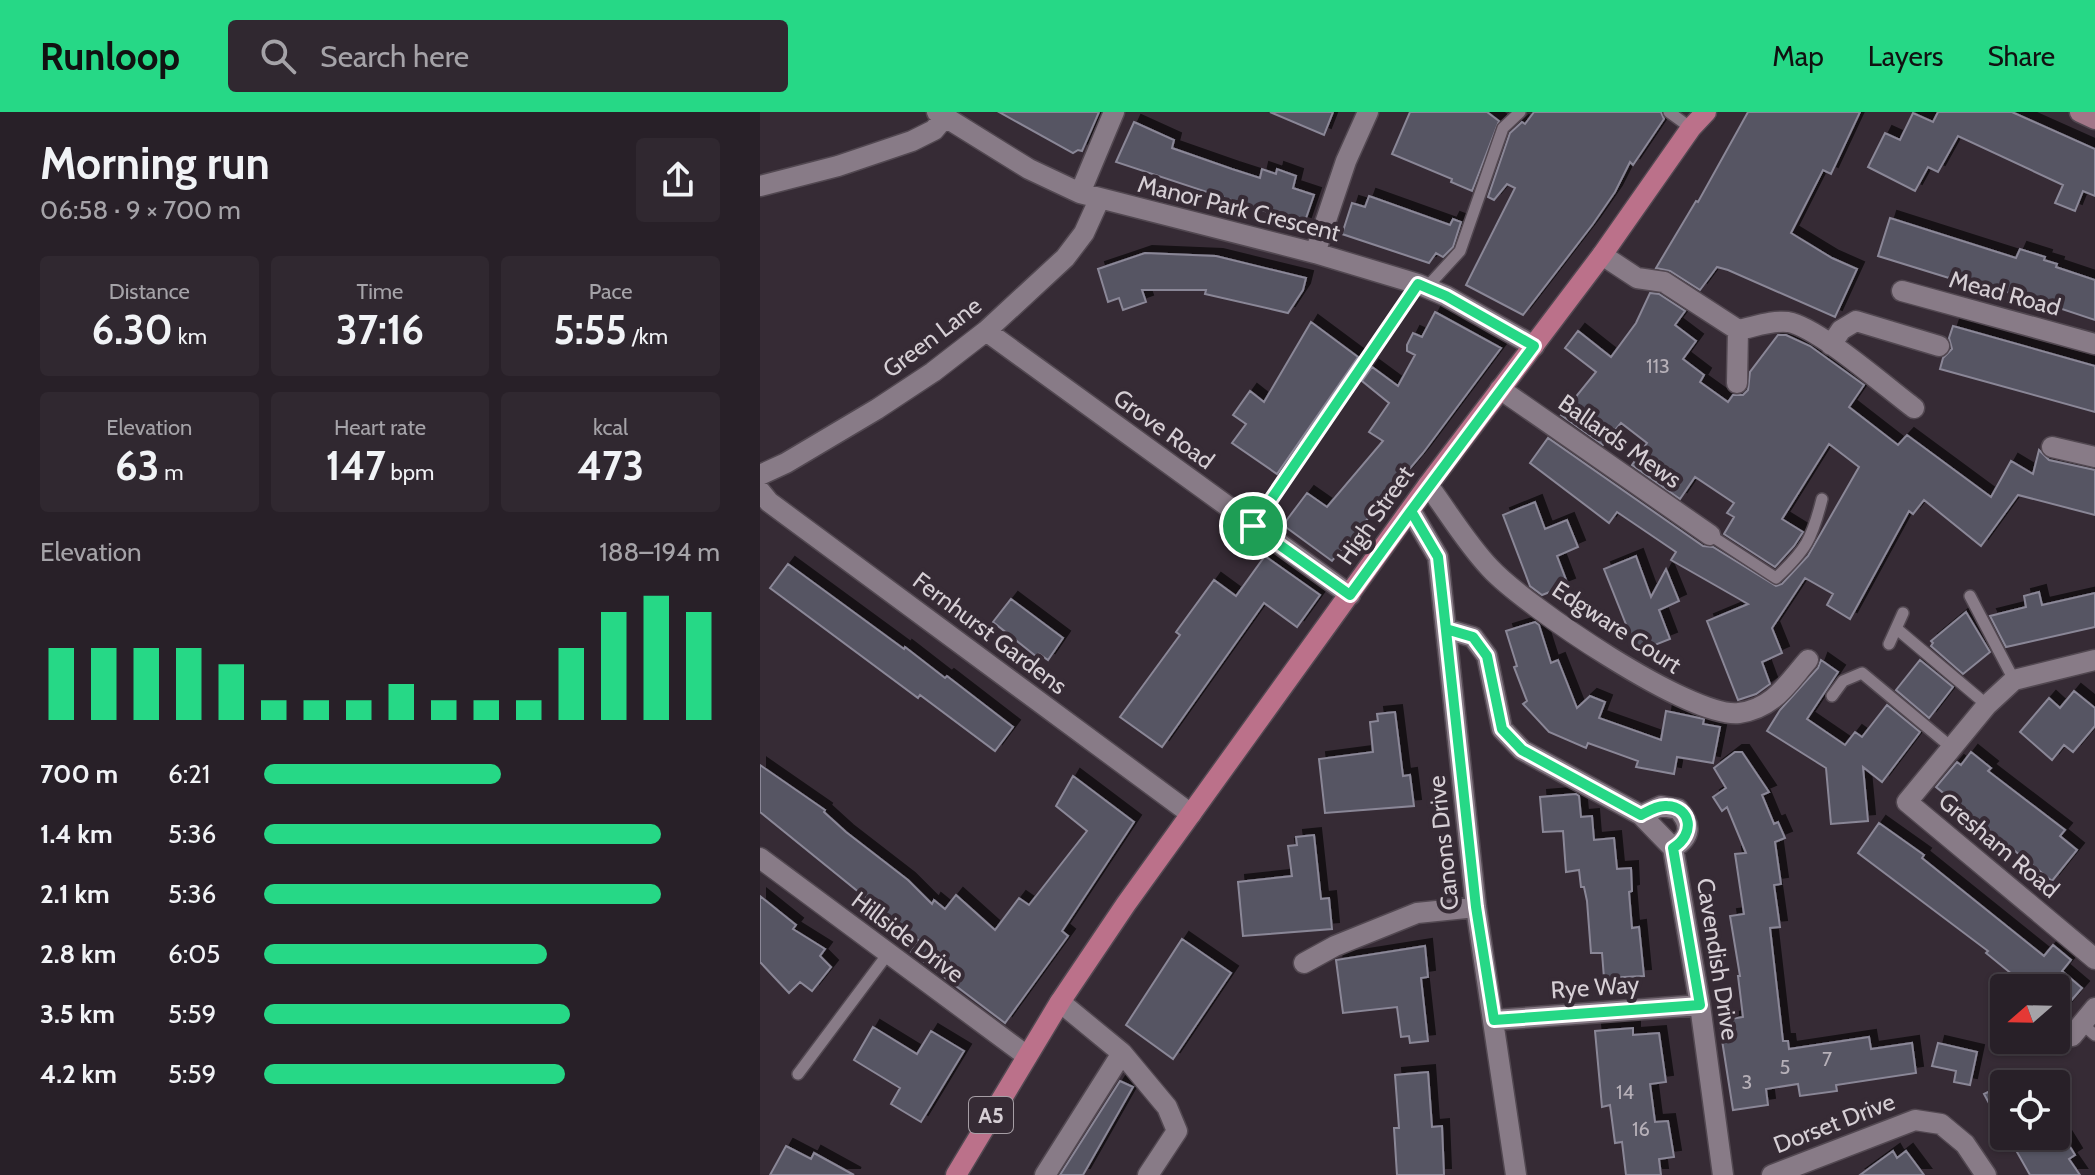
<!DOCTYPE html>
<meta charset="utf-8">
<style>
:root{--surface:#282028;--page:#302830;--text:#f1f3f6;--muted:#a5a3a8;--line:#443e45;--accent:#26d886}
body{margin:0;font-family:Cabin,sans-serif;background:var(--page);color:var(--text);height:100vh;display:flex;flex-direction:column;font-size:30px;white-space:nowrap}
*{box-sizing:border-box;margin:0}
p{font-size:26px;color:var(--muted)}
.icon{flex:none;width:44px;height:44px;fill:none;stroke:currentColor;stroke-width:2;stroke-linecap:round;stroke-linejoin:round}
.map{position:relative;flex:1;overflow:hidden}
.sheet{display:flex;flex-direction:column;background:var(--surface);width:760px}
.sheet>*{flex:none}
.needle{width:52px;rotate:250deg}
.buttons{position:absolute;left:1230px;top:862px;display:grid;gap:16px}
.buttons a{display:grid;place-items:center;width:80px;height:80px;border-radius:8px;background:var(--surface);box-shadow:0 2px 6px #0004,0 0 0 2px var(--line);font-size:40px}
.pin{position:absolute;display:grid;place-items:center;width:68px;height:68px;color:#fff;margin:-34px;border:4px solid #fff;border-radius:50%;box-shadow:0 2px 8px #0007}
.round{display:grid;place-items:center;flex:none;width:84px;height:84px;border-radius:8px;background:var(--page)}
.summary{display:flex;align-items:center;justify-content:space-between;height:136px;padding:0 40px}
h1{font-size:44px;font-weight:700;line-height:60px}
.figures{display:grid;grid-template-columns:repeat(3,1fr);gap:12px;height:136px;padding:8px 40px}
.figures div{display:grid;align-content:center;border-radius:8px;background:var(--page);text-align:center}
.figures b{font-size:40px;font-weight:700}
.figures small{font-size:22px;font-weight:400}
.figures p{font-size:22px}
.chart{height:224px;padding:16px 40px}
.chart p{display:flex;justify-content:space-between}
.chart svg{width:100%;height:144px;margin-top:8px;stroke:var(--accent);stroke-width:6}
ul{padding:0 40px;list-style:none;font-size:26px}
li{display:grid;grid-template-columns:128px 96px 1fr;align-items:center;height:60px}
li i{height:20px;border-radius:10px;background:var(--accent)}
header{display:flex;align-items:center;gap:48px;box-sizing:border-box;height:112px;padding:0 40px;background:var(--accent);color:#111}
header strong{font-size:38px}
nav{display:flex;gap:44px;margin-inline-start:auto;font-size:28px}
.search{width:560px;height:72px;background:var(--page);display:flex;align-items:center;gap:20px;box-sizing:border-box;padding:0 28px;border-radius:8px;color:var(--muted);font-size:30px}
main{display:flex;flex:1;min-height:0}
.map>svg:first-child{display:block}
.building{fill:#575463;stroke:#8a8797;stroke-width:2;filter:url(#shadow)}
.lines{fill:none;stroke-linecap:round;stroke-linejoin:round}
.service-casing{stroke:#524851;stroke-width:14}
.minor-casing{stroke:#524851;stroke-width:23}
.secondary-casing{stroke:#524851;stroke-width:23}
.primary-casing{stroke:#524851;stroke-width:23}
.service{stroke:#887b87;stroke-width:11}
.minor{stroke:#887b87;stroke-width:20}
.secondary{stroke:#a27688;stroke-width:20}
.primary{stroke:#bb718a;stroke-width:20}
.route-casing{stroke:#fff;stroke-width:16}
.route{stroke:#26d886;stroke-width:10}
.labels{text-anchor:middle;dominant-baseline:central;stroke-width:8;stroke-linejoin:round;paint-order:stroke}
.number-label{font-size:20px;fill:#b6b0b8}
.shield{fill:#362b35;stroke:#a69ea5;stroke-width:2}
.shield-label{font-size:22px;font-weight:bold;fill:#d6cfd5}
.street-label{font-size:24px;fill:#d6cfd5;stroke:#362b35}
</style>
<header>
<strong>Runloop</strong>
<div class="search"><svg class="icon" aria-label="search" viewBox="0 0 24 24"><circle cx="10" cy="10" r="6"/><path d="M15 15l6 6"/></svg>Search here</div>
<nav><a>Map</a><a>Layers</a><a>Share</a></nav>
</header>
<main>
<section class="sheet">
<div class="summary"><div><h1>Morning run</h1><p>06:58 · 9 × 700 m</p></div><a class="round"><svg class="icon" aria-label="share" viewBox="0 0 24 24"><path d="M12 15V3M7 8l5-5 5 5M5 13v7h14v-7"/></svg></a></div>
<div class="figures">
<div><p>Distance</p><b>6.30<small> km</small></b></div>
<div><p>Time</p><b>37:16</b></div>
<div><p>Pace</p><b>5:55<small> /km</small></b></div>
</div>
<div class="figures">
<div><p>Elevation</p><b>63<small> m</small></b></div>
<div><p>Heart rate</p><b>147<small> bpm</small></b></div>
<div><p>kcal</p><b>473</b></div>
</div>
<div class="chart"><p><span>Elevation</span>188–194 m</p>
<svg viewBox="0 0 160 44" preserveAspectRatio="none"><path d="M5 44V22M15 44V22M25 44V22M35 44V22M45 44V27M55 44V38M65 44V38M75 44V38M85 44V33M95 44V38M105 44V38M115 44V38M125 44V22M135 44V11M145 44V6M155 44V11"/></svg>
</div>
<ul>
<li><b>700 m</b>6:21<i style="width:52%"></i></li>
<li><b>1.4 km</b>5:36<i style="width:87%"></i></li>
<li><b>2.1 km</b>5:36<i style="width:87%"></i></li>
<li><b>2.8 km</b>6:05<i style="width:62%"></i></li>
<li><b>3.5 km</b>5:59<i style="width:67%"></i></li>
<li><b>4.2 km</b>5:59<i style="width:66%"></i></li>
</ul>
</section>
<div class="map">
<svg width="1335" height="1063" viewBox="0 0 1335 1063">
<defs>
<filter id="shadow"><feDropShadow dx="7" dy="-7" stdDeviation="0" flood-color="#0009"/></filter>
</defs>
<rect width="100%" height="100%" fill="#362b35"/>
<path class="building" d="M239 0H339L322 39 318 38 313 41Z
M510 0H573L564 23Z
M650 0H727L739 9 712 79 691 70 692 67 632 42Z
M774 0H901L904 7 873 53 870 50 855 80 833 112 763 203 706 173 755 76 747 72 734 88 728 85 750 21 762 10 765 12Z
M988 0H1100L1071 62 1063 58 1031 121 1072 146 1097 157 1075 205 968 158 957 155 940 178 910 159 896 156 936 89 938 90Z
M1178 0H1252L1335 37V84L1323 79 1315 99 1295 91 1303 73 1198 24 1178 60 1168 55 1155 79 1108 55 1125 21 1140 28 1153 1 1173 10Z
M374 10 414 28 412 36 472 57 500 66 502 57 516 62 517 57 536 64 533 76 554 83 544 112 356 50Z
M609 84 690 113 693 107 701 110 693 135 683 145 676 141 669 151 582 122 592 91 605 95Z
M1130 106 1256 146 1260 137 1285 145 1284 148 1297 152 1296 155 1335 168V208L1272 187 1190 164 1189 166 1118 144Z
M385 141 456 144 546 166 543 178 528 201 445 182 446 178H382L386 190 363 198 359 186 348 190 338 157Z
M890 181 899 182 925 199 915 213 936 229 923 247 944 263 940 270 968 290 973 283H983L988 278 990 260 1018 223H1026L1050 234 1104 273 1089 295 1138 333 1147 323 1231 385 1251 349 1273 362 1279 338 1289 348 1335 358V403L1258 383 1221 434 1164 388 1153 402 1149 399 1090 507 1067 493 1073 482 1045 466 1012 516 1022 541 1002 550 1010 572 996 582 978 588 947 509 988 492 911 448 916 440 857 400 849 411 770 351 788 326 943 434 953 435 1016 474 1022 472 1048 444 1099 355 1069 332 1022 407 1043 420 1034 434 1015 455 964 422 974 405 967 401 974 391 935 365 920 387 872 353 887 331 861 311 843 333 801 303 836 260 805 236 818 219 851 245 876 211Z
M675 200 741 236 663 341 572 449 523 413 547 381 567 395 623 329 609 320 629 291 602 269 612 255 638 274 655 243 647 239V233L653 221 662 225Z
M551 210 598 245 517 362 472 331 486 312 473 303 490 279 504 290Z
M1193 214 1335 254V300L1180 257 1183 246 1192 237 1189 226Z
M775 390 785 417 807 408 818 435 797 444 808 473 782 483 770 474 743 403Z
M505 444 560 483 537 515 504 491 402 635 360 605 420 523 416 520 454 468 476 484Z
M876 444 891 485 906 457 919 489 899 498 910 527 877 540 844 457Z
M28 452 144 537 145 535 185 566 187 564 253 615 235 639 160 583 158 586 10 476Z
M1279 480 1282 493 1335 481V515L1246 535 1230 504 1266 495 1264 484Z
M251 487 303 526 288 548 279 542 277 545 233 510Z
M1206 500 1230 540 1203 562 1171 534 1173 531 1171 529Z
M775 510 779 513 791 551 798 548 817 596 830 584 845 590 839 606 901 628 906 599 944 607 943 612 960 615 953 651 917 645 914 662 876 655 878 649 828 631 826 636 789 620 763 592 767 589 754 555 757 554 746 519Z
M1061 548 1078 560 1047 607 1085 633 1095 620 1102 625 1127 593 1160 620 1122 670 1103 655 1108 709 1071 712 1066 656 1007 619 1020 598 1058 556Z
M1160 548 1193 575 1169 606 1136 578Z
M1314 579 1335 596V614L1313 640 1304 633 1292 648 1260 620 1289 586 1300 596Z
M635 600 643 664 650 663 654 694 565 701 559 647 613 640 610 610 618 609 617 602Z
M975 640H982L1009 680 1002 683 1014 712 1018 710 1025 726 1015 730 1021 772 1014 773 1020 815 1010 816 1023 929H1028L1029 937 1109 925 1111 937 1152 931 1156 961 1076 973 1077 979 1040 984 1038 972 1006 977 1008 993 973 998 959 909 983 905 978 864H980L970 804 984 802 975 742 986 741 967 695 962 699 953 685 966 676 954 656Z
M1211 640 1231 656 1228 659 1305 718 1300 724 1317 738 1292 769 1176 675 1197 650 1201 653Z
M0 653 65 698 64 700 86 720 148 768 172 792 174 788 185 797 196 783 235 818 259 786 269 793 327 719 296 694 313 664 374 710 302 819 308 824 245 911 151 840 159 829 0 700Z
M816 682 819 684 821 705 832 704 834 728 854 726 857 757 871 756 872 779 869 780 872 816 879 815 884 864 844 866 842 841H831L827 789 824 775H821L819 758 806 760 803 719 783 720 780 685Z
M1119 711 1164 743 1162 746 1284 844 1293 833 1311 848 1302 859 1322 876 1296 906V876H1269L1226 841 1228 839 1098 741Z
M554 723 561 787 569 786 572 817 483 824 478 770 532 764 528 734 537 733 536 725Z
M0 784 36 813 33 817 65 837 60 844 71 855 52 879 40 870 29 881 0 850Z
M422 827 471 861 413 947 366 913Z
M665 834 668 865 661 866 668 929 650 931 649 924 641 925 637 895 583 901 576 848Z
M113 915 157 942 171 919 204 939 161 1010 131 992 140 976 94 948Z
M873 916V923L899 921 906 970 890 972 895 1010 908 1009 914 1045 899 1047 901 1063H866L862 1030 855 1031 850 993 842 995 835 919Z
M1178 931 1217 940 1210 973 1194 970 1196 959 1172 954Z
M668 960 672 1015 682 1014 684 1063H637L634 1016H639L635 963Z
M360 969 373 975 323 1063H300Z
M1244 972V1019L1224 982Z
M1248 1024H1289L1294 1031 1304 1025 1315 1043 1309 1047 1320 1063H1270Z
M26 1034 51 1047 54 1041 94 1063H10Z
M1133 1039 1137 1046 1146 1039 1164 1063H1100Z"/>
<g class="lines">
<defs>
<path id="service" d="M909 0 931 16
M667 175 700 139 743 16 760 0
M493 414 658 172
M950 423 1016 466C1046 438 1052 427 1062 387
M1210 484 1254 568
M1137 517 1227 593
M1129 532 1143 501
M1072 584 1083 569 1102 561 1191 635
M1322 912 1335 923
M38 962 127 843"/>
<path id="minor" d="M177 0 269 57 320 81 555 141 658 172 686 184 774 234
M0 74 78 54 152 29 174 18 184 6
M320 81 354 0
M555 141 586 49 608 0
M842 143 877 166 904 170 978 218 977 271
M1142 179 1335 232
M978 218C994 215 1012 208 1028 210 1058 215 1127 276 1154 296
M226 219 590 483
M1071 233 1081 218 1096 209 1179 234
M740 277 950 423
M1292 335 1335 345
M0 363 26 351 117 297 173 260 226 219 305 146 324 121 339 88
M668 373C688 400 707 432 730 456 764 493 931 607 979 601 1014 596 1027 572 1048 548
M0 379 9 390 431 702
M651 399 678 445 716 795 756 1063
M686 517 713 525 727 544 742 617 762 638 881 703 913 736 940 893 963 1063
M1335 548 1254 568 1227 593 1147 690 1335 847
M881 703 901 694 918 697C932 713 931 725 913 736
M0 746 267 944
M544 851 575 834 657 801 716 795
M734 908 940 893
M1312 924 1335 896
M362 941 407 995 417 1019 388 1063
M285 1063 362 941 300 890
M1012 1063 1155 1008 1181 1012 1205 1032 1226 1063"/>
<path id="secondary" d="M1320 0 1335 7"/>
<path id="primary" d="M196 1063 300 890 366 792 668 373 842 143 931 16 946 0"/>
</defs>
<use href="#service" class="service-casing"/>
<use href="#minor" class="minor-casing"/>
<use href="#secondary" class="secondary-casing"/>
<use href="#primary" class="primary-casing"/>
<use href="#service" class="service"/>
<use href="#minor" class="minor"/>
<use href="#secondary" class="secondary"/>
<use href="#primary" class="primary"/>
</g>
<g class="lines">
<defs>
<path id="route" d="M493 414 590 483 651 399 678 445 686 517 713 525 727 544 742 617 762 638 881 703C889 699 898 693 907 694 931 695 936 722 913 736L940 893 734 908 716 795 678 445 651 399 774 234 686 184 658 172 493 414"/>
</defs>
<use href="#route" class="route-casing"/>
<use href="#route" class="route"/>
</g>
<g class="labels">
<g class="number-label">
<text x="898" y="254">113</text>
<text x="1067" y="947">7</text>
<text x="1025" y="955">5</text>
<text x="987" y="970">3</text>
<text x="865" y="980">14</text>
<text x="881" y="1017">16</text>
</g>
<rect class="shield" x="209" y="985" width="44" height="36" rx="6"/>
<g class="shield-label">
<text x="231" y="1003">A5</text>
</g>
<g class="street-label">
<text transform="translate(479 96) rotate(14)">Manor Park Crescent</text>
<text transform="translate(1245 181) rotate(15)">Mead Road</text>
<text transform="translate(172 225) rotate(-37)">Green Lane</text>
<text transform="translate(404 317) rotate(36)">Grove Road</text>
<text transform="translate(860 329) rotate(35)">Ballards Mews</text>
<text transform="translate(615 403) rotate(-55)">High Street</text>
<text transform="translate(857 515) rotate(33)">Edgware Court</text>
<text transform="translate(230 521) rotate(37)">Fernhurst Gardens</text>
<text transform="translate(683 731) rotate(-96)">Canons Drive</text>
<text transform="translate(1239 733) rotate(40)">Gresham Road</text>
<text transform="translate(148 825) rotate(37)">Hillside Drive</text>
<text transform="translate(958 847) rotate(81)">Cavendish Drive</text>
<text transform="translate(835 875) rotate(-4)">Rye Way</text>
<text transform="translate(1074 1011) rotate(-21)">Dorset Drive</text>
</g>
</g>
</svg>
<div class="buttons">
<a><svg class="needle" viewBox="-14 -14 28 28"><path d="M0-13l5 13h-10z" fill="#e53935"/><path d="M0 13l5-13h-10z" fill="#a5a3a8"/></svg></a>
<a><svg class="icon" aria-label="locate" viewBox="0 0 24 24"><circle cx="12" cy="12" r="6"/><path d="M12 2v4M12 18v4M2 12h4M18 12h4"/></svg></a>
</div>
<div class="pin" style="left:493px;top:414px;background:#1e9e55"><svg class="icon" aria-label="arrive" viewBox="0 0 24 24"><path d="M6 21V4h12l-3 4 3 4H6"/></svg></div>
</div>
</main>
